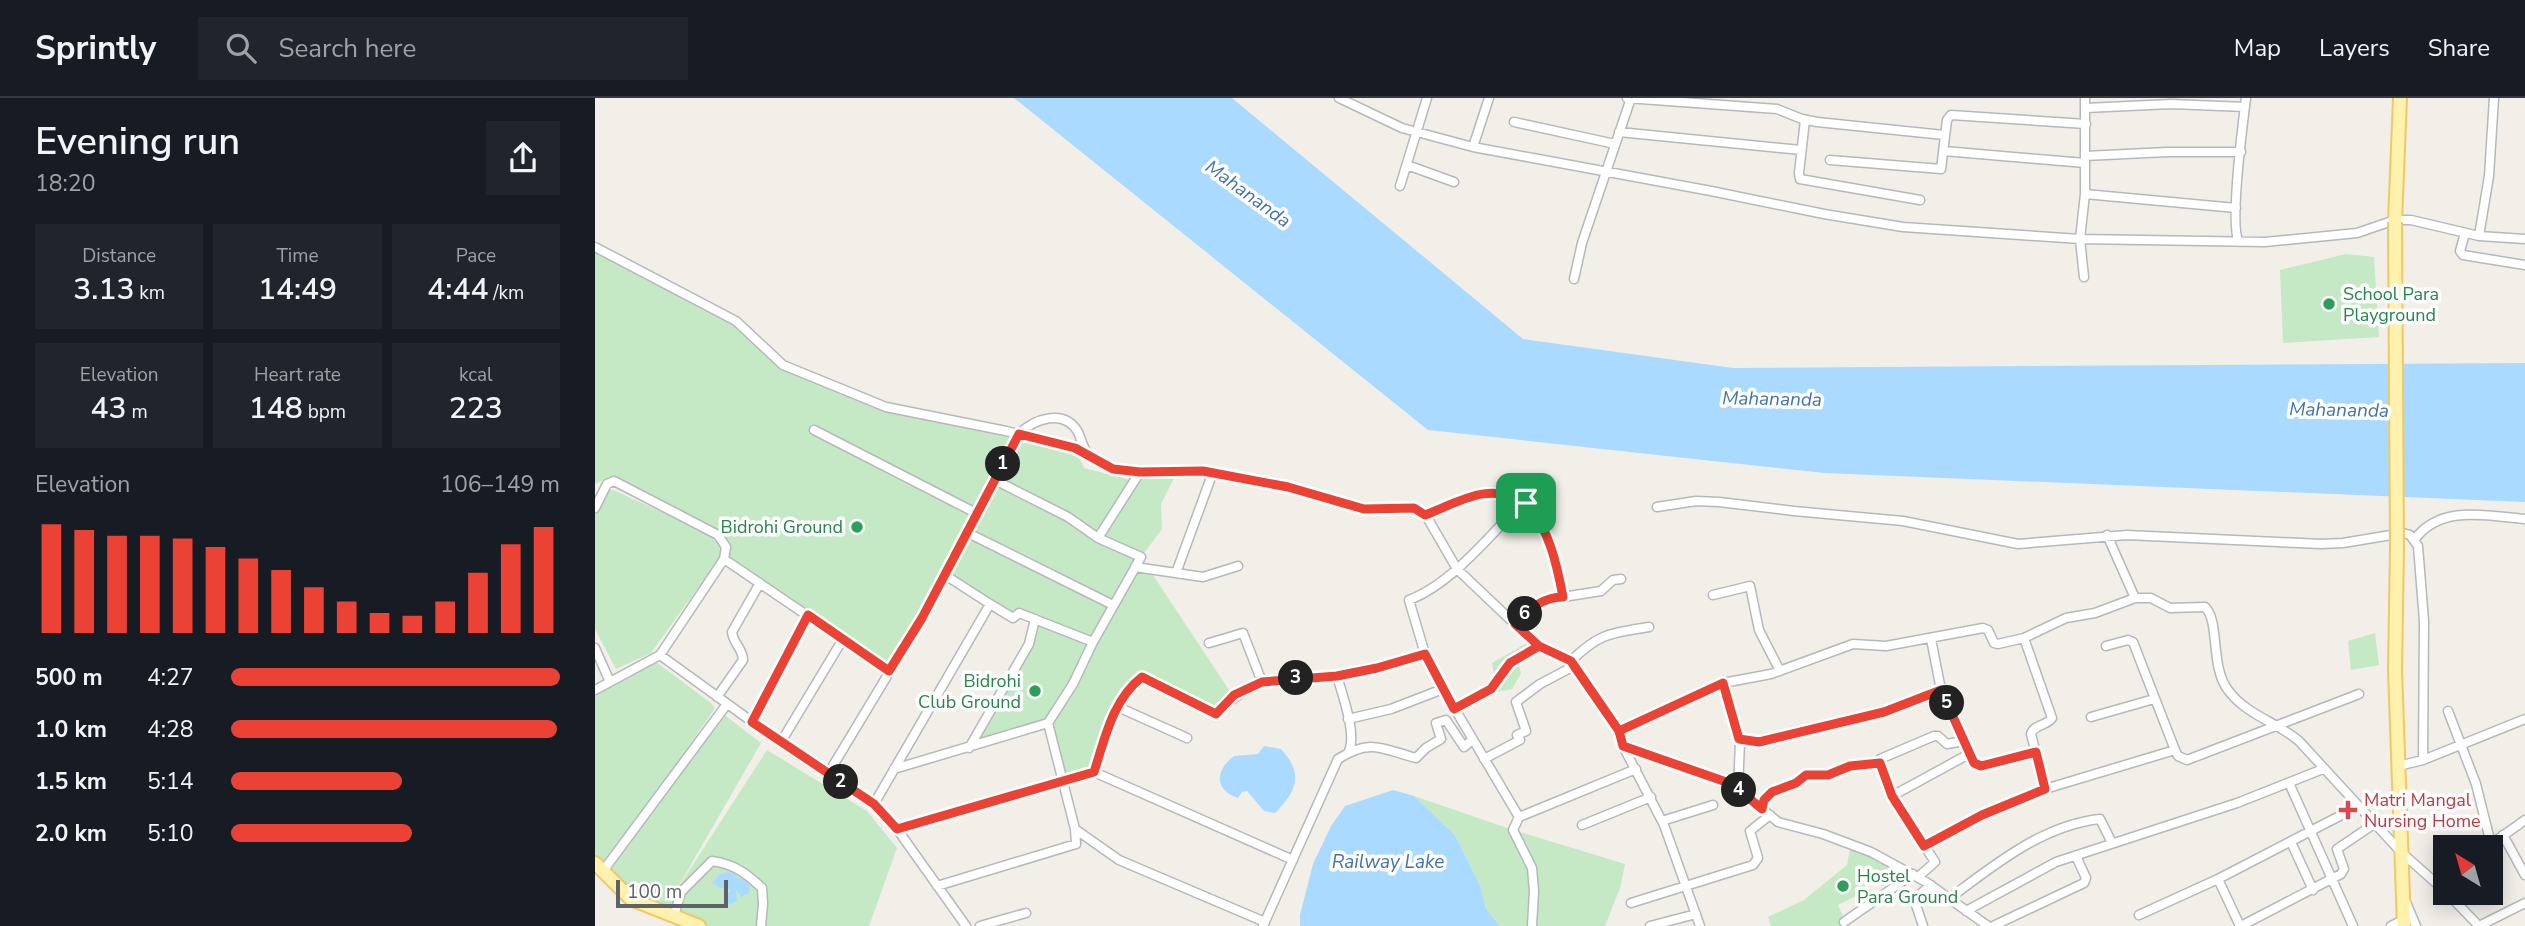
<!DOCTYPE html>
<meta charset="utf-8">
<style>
:root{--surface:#171b24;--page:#20242c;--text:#f1f3f6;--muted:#9ea1a6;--line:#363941;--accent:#ea4335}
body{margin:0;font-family:"Nunito Sans",sans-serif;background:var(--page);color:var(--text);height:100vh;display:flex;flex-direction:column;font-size:26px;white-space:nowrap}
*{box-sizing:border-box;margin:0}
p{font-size:23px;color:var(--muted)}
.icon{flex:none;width:38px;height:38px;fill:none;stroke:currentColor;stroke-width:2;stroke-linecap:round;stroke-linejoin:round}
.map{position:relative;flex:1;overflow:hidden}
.panel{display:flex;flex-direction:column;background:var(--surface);width:595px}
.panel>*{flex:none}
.needle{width:46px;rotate:323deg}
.controls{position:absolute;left:1838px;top:737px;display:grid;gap:14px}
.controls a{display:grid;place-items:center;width:70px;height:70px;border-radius:0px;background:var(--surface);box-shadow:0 4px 18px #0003;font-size:35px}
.scale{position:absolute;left:21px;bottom:18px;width:112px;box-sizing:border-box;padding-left:7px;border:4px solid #5f6368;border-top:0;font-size:19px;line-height:24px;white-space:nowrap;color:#5f6368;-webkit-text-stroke:5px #fff;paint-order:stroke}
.pin{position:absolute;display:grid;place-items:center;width:60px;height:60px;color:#fff;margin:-30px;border-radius:14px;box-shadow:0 4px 10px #0006}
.km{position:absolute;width:35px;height:35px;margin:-18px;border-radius:50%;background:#222;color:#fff;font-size:19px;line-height:35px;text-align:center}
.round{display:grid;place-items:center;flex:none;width:74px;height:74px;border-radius:0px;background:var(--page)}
.head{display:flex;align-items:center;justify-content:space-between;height:119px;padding:0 35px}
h1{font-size:38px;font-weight:600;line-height:52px}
.stats{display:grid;grid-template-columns:repeat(3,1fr);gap:10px;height:119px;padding:7px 35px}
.stats div{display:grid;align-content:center;border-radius:0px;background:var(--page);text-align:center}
.stats b{font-size:30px;font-weight:600}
.stats small{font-size:19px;font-weight:400}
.stats p{font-size:19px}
.chart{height:196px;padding:14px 35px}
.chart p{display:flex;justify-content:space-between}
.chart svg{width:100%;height:126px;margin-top:7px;stroke:var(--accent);stroke-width:6}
ul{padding:0 35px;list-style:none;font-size:23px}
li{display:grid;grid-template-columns:112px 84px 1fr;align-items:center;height:52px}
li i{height:18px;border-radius:9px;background:var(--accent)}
header{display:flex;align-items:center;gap:42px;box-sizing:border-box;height:98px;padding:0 35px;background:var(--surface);border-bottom:2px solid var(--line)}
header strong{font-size:33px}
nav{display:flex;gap:38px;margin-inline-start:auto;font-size:24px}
.search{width:490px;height:63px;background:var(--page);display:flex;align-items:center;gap:18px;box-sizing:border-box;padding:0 24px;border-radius:0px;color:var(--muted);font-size:26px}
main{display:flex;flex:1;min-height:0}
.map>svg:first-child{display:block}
.green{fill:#c5e8c5}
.water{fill:#aadaff}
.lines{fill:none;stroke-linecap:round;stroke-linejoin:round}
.street-casing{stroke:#b5b8bc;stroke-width:11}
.primary-casing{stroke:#f2c960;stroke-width:16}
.street{stroke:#fff;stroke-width:8}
.primary{stroke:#fff2af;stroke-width:12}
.primary-bridge-casing{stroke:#f2c960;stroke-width:16;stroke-linecap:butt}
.primary-bridge{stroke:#fff2af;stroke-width:12}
.route-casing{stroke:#fff;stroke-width:14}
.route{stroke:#ea4335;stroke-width:9}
.leisure-dot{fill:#2e9e5b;stroke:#fff;stroke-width:2.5}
.health-dot{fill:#e0444e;stroke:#fff;stroke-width:2.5}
.labels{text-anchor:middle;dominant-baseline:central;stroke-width:7;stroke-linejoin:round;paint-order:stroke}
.leisure-label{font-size:18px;fill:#27864d;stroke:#fff;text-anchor:start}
.health-label{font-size:18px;fill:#be3a42;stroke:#fff;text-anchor:start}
.water-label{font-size:19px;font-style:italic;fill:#4174aa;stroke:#fff}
</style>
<header>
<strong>Sprintly</strong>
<div class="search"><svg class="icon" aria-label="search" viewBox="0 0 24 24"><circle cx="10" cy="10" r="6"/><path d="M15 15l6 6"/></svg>Search here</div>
<nav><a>Map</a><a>Layers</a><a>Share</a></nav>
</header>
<main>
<section class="panel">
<div class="head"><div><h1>Evening run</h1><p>18:20</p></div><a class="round"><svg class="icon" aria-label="share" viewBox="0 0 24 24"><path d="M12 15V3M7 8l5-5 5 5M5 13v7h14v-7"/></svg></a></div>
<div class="stats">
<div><p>Distance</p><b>3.13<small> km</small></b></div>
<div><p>Time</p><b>14:49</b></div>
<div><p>Pace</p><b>4:44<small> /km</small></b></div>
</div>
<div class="stats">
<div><p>Elevation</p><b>43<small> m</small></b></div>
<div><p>Heart rate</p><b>148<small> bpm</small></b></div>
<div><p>kcal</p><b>223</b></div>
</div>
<div class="chart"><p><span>Elevation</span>106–149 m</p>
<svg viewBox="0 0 160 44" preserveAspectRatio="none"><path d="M5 44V6M15 44V8M25 44V10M35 44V10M45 44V11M55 44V14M65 44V18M75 44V22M85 44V28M95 44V33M105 44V37M115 44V38M125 44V33M135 44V23M145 44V13M155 44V7"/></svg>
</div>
<ul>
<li><b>500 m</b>4:27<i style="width:100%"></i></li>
<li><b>1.0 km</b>4:28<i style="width:99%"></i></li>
<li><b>1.5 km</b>5:14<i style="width:52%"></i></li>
<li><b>2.0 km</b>5:10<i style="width:55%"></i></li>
</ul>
</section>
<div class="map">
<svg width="1930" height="828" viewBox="0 0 1930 828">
<rect width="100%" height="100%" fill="#f1efe8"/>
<path class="green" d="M0 153 141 223 188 267 291 309 424 336 480 350 489 370 540 383 516 420 546 379 582 374 566 406 567 431 546 459 636 595 621 616 544 581C516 602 509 643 499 674L471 682 453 625 381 645 434 546 440 521 424 515 418 520 350 477 373 435 517 509 519 508 376 434 422 339 297 571 249 536 132 460 135 451 126 436 15 379 0 386Z
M1751 156 1779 159 1784 239 1688 245 1685 172Z
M18 392 123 439 131 451 56 555 21 571 0 531V417L11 393Z
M1780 535 1784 567 1756 572 1753 543Z
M937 542 944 549 923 565 926 575 917 591 902 594 897 565Z
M61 564 116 605 120 610 24 749 127 615 166 645 79 796 172 652 272 713 302 750 274 828H104L36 801 0 766V595Z
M819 698 918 732 1030 766 1025 790 1010 828H905L891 811 885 787 860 737Z
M1255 751 1299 767 1268 784 1272 792 1243 807 1252 828H1176L1173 819 1209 802 1252 767Z"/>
<path class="water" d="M419 0H637L928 241 1138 270 1930 265V404L1230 375 833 332Z
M669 648 686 651C709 676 702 693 680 715L669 713 652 693 647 694 643 700C619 692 620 672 639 658L663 656Z
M798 692 819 698 860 737 885 787 891 811 905 828H705V817L718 766 736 728 750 708Z
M132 774 139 775 144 781 148 780 152 782 155 789 154 795 146 799 141 792 142 803 136 806 129 803 136 791 123 789 118 785 123 777Z"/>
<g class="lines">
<defs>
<path id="street" d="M744 0 807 30 878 49 1116 93 1229 116 1308 129 1485 141 1670 144 1762 135 1800 122H1816L1884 138 1930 141
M1032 0 1182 11 1207 21 1222 24 1349 37
M1491 10 1576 6 1650 9
M1210 22 1204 75 1205 81 1325 102
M919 24 1020 46
M1024 34 1206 52
M878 49 894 0
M1349 53 1490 65
M1490 58 1572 54H1646
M1235 62 1346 71 1352 22 1356 17 1491 26
M812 67 859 84
M805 88 832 0
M1490 96 1641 110
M1870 135 1865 153 1868 157 1930 167
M1884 138 1894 78 1899 0
M1644 144C1634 128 1648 24 1651 0
M0 149 141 223 188 267 291 309 411 333 480 350 518 371 545 374 608 372 693 389 769 411 819 410 833 421 862 471 944 549 976 563 1024 633 1028 648 1137 686 1183 724 1228 736 1276 754 1331 784 1393 828
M1489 179 1485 141 1490 96V0
M979 181 987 145 1036 0
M219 332 381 415
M400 382 473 419 503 440
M1062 409 1101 403 1124 404 1199 413 1308 423 1423 446 1532 437 1726 446 1748 445 1808 435 1815 437 1823 448 1829 523 1828 662
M0 410 12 386 19 383 123 437 131 449 129 461
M830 417C850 409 874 396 896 394 945 389 962 463 968 499 948 499 934 511 920 526
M373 435 518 507
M1512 437 1540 500
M1820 441C1846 406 1893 418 1930 421
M540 469 608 479 643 468
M581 475 618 374
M1118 497 1155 488 1164 532 1185 573
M968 499 1006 493 1018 482 1026 481
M395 506 418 520 424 515 498 544 478 586 453 625 480 731 524 762 670 824
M1429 540 1457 620C1452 628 1439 626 1436 636L1450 691
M498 544 546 459 503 440 545 374
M614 545 648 535 667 584
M0 550 15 584
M65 557 203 657 279 706 302 731 371 828
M976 563C1004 535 1016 535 1054 529
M742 578C747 596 763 638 753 655
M1128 585 1145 644 1143 691
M0 592 65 557 129 461 294 573
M122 599 148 562C148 551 138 545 137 534L165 485
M523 609 592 640
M858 611 896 591 915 565 944 549
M1853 613 1881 686 1896 746
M1496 619 1559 601
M753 621 796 611 848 591
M157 624 213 517
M1024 633 1128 585 1176 576 1258 546 1291 548 1388 530 1393 532 1399 545 1403 546 1429 540 1471 520 1500 515 1540 500H1556L1575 510 1610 509C1625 523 1615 569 1633 592 1651 617 1682 624 1704 643L1806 754 1850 793
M1144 641 1164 644 1176 642 1289 614 1346 592
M186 644 248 541
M1028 648 1069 727 1105 828
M374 650 434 546 440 521
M1580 652 1583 658 1592 662 1764 596
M1374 656 1379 665 1386 668 1441 654
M889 661 925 642 922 637 931 633 921 604 945 586 979 568
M1803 668 1828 662 1930 621
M299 671 453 625
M499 674C510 640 518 601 547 579L621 616C663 574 687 584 741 578 771 574 801 565 830 556
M233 676 327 520 424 336C439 321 469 310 483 334 486 341 488 349 492 355
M1694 685 1758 828
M1297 698 1374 656 1346 592 1336 541
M279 706 395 506 350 477
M1167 711 1169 702 1175 696 1201 685 1211 677H1233L1255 668 1285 665
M924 719 848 591 830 556 814 502C857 486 896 436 929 403
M1067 723 1118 707
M987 727 1056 699
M302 731 499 674 698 762
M1908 737 1930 777
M1696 744 1718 792
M1329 748 1387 717 1450 691 1580 652 1538 544 1533 542 1511 548
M1892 749 1930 722
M8 773 132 606
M1323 779 1340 764 1297 698 1285 661 1339 638H1343L1352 646 1369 643
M1623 781 1645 828
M342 788 481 746 480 731
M1851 794 1884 828
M1355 800C1399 767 1448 727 1505 721L1517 745
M1810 802 1821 828
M1036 805 1158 767 1163 760 1155 733 1175 717
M1371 813 1461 764 1642 705 1728 671
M1544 817 1623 781 1764 708
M79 818 86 794 117 763C139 766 151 775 167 790L168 806 166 828
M1249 824 1318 776
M385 828 431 815
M668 828 743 661C776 640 787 651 821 660L831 650 846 641 841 625 851 622 869 649 877 642
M937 828 939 793 937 770 918 732 924 719 1041 671
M1055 828 1101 816
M1328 828 1319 801 1336 787
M1398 828 1489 785 1491 780 1481 758
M1646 828 1746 776 1749 771 1742 751 1779 726
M1796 828 1804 824
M1884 828 1930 805"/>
<path id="primary" d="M1800 124 1805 0
M1802 450 1800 571 1809 828
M0 765 36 801 104 828"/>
</defs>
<use href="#street" class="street-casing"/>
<use href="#primary" class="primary-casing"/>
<use href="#street" class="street"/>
<use href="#primary" class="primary"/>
<defs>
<path id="primary-bridge" d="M1800 124 1802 450"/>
</defs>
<use href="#primary-bridge" class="primary-bridge-casing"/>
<use href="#primary-bridge" class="primary-bridge"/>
</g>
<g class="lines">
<defs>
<path id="route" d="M931 405C894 383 866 403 830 417L819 410 769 411 693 389 608 373 545 374 518 371 480 350 424 336 327 520 294 573 213 517 157 624 279 706 302 731 499 674C510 640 518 601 547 579L621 616 639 597 667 584 742 578 782 570 830 556 859 611 896 591 915 565 944 548 976 563 1024 633 1028 648 1137 686 1167 711 1169 702 1177 694 1201 685 1211 677H1233L1255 668 1285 665 1297 698 1329 748 1387 717 1450 691 1441 654 1386 668 1379 665 1346 592 1289 614 1164 644 1144 641 1128 585 1024 633 979 568 976 563 944 548 920 526C934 511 948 499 968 499 962 467 954 430 931 405"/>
</defs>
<use href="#route" class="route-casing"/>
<use href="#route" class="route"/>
</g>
<g class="leisure-dot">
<circle cx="1734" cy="206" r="7"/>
<circle cx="262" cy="429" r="7"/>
<circle cx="440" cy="593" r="7"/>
<circle cx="1248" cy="788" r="7"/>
</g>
<path class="health-dot" d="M1749.5 701.5h7v7h7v7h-7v7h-7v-7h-7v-7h7z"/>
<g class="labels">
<g class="leisure-label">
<text x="1748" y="196">School Para<tspan x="1748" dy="21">Playground</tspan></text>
<text x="248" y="429" text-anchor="end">Bidrohi Ground</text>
<text x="426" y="583" text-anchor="end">Bidrohi<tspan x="426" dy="21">Club Ground</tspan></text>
<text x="1262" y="778">Hostel<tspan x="1262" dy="21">Para Ground</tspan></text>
</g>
<g class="health-label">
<text x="1769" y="702">Matri Mangal<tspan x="1769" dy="21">Nursing Home</tspan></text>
</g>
<g class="water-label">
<text transform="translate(653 96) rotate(36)">Mahananda</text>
<text transform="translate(1177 301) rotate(1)">Mahananda</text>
<text transform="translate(1744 312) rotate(1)">Mahananda</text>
<text x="793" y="764">Railway Lake</text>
</g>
</g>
</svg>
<div class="controls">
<a><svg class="needle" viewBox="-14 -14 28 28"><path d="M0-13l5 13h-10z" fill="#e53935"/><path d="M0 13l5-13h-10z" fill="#9ea1a6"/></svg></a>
</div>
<div class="scale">100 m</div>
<div class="pin" style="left:931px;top:405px;background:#1e9e55"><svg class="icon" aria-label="arrive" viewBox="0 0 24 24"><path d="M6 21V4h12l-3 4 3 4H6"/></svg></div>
<b class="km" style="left:408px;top:366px">1</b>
<b class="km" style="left:246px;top:684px">2</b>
<b class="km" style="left:701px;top:580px">3</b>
<b class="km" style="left:1144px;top:692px">4</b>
<b class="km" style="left:1352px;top:605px">5</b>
<b class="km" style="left:930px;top:516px">6</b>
</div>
</main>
